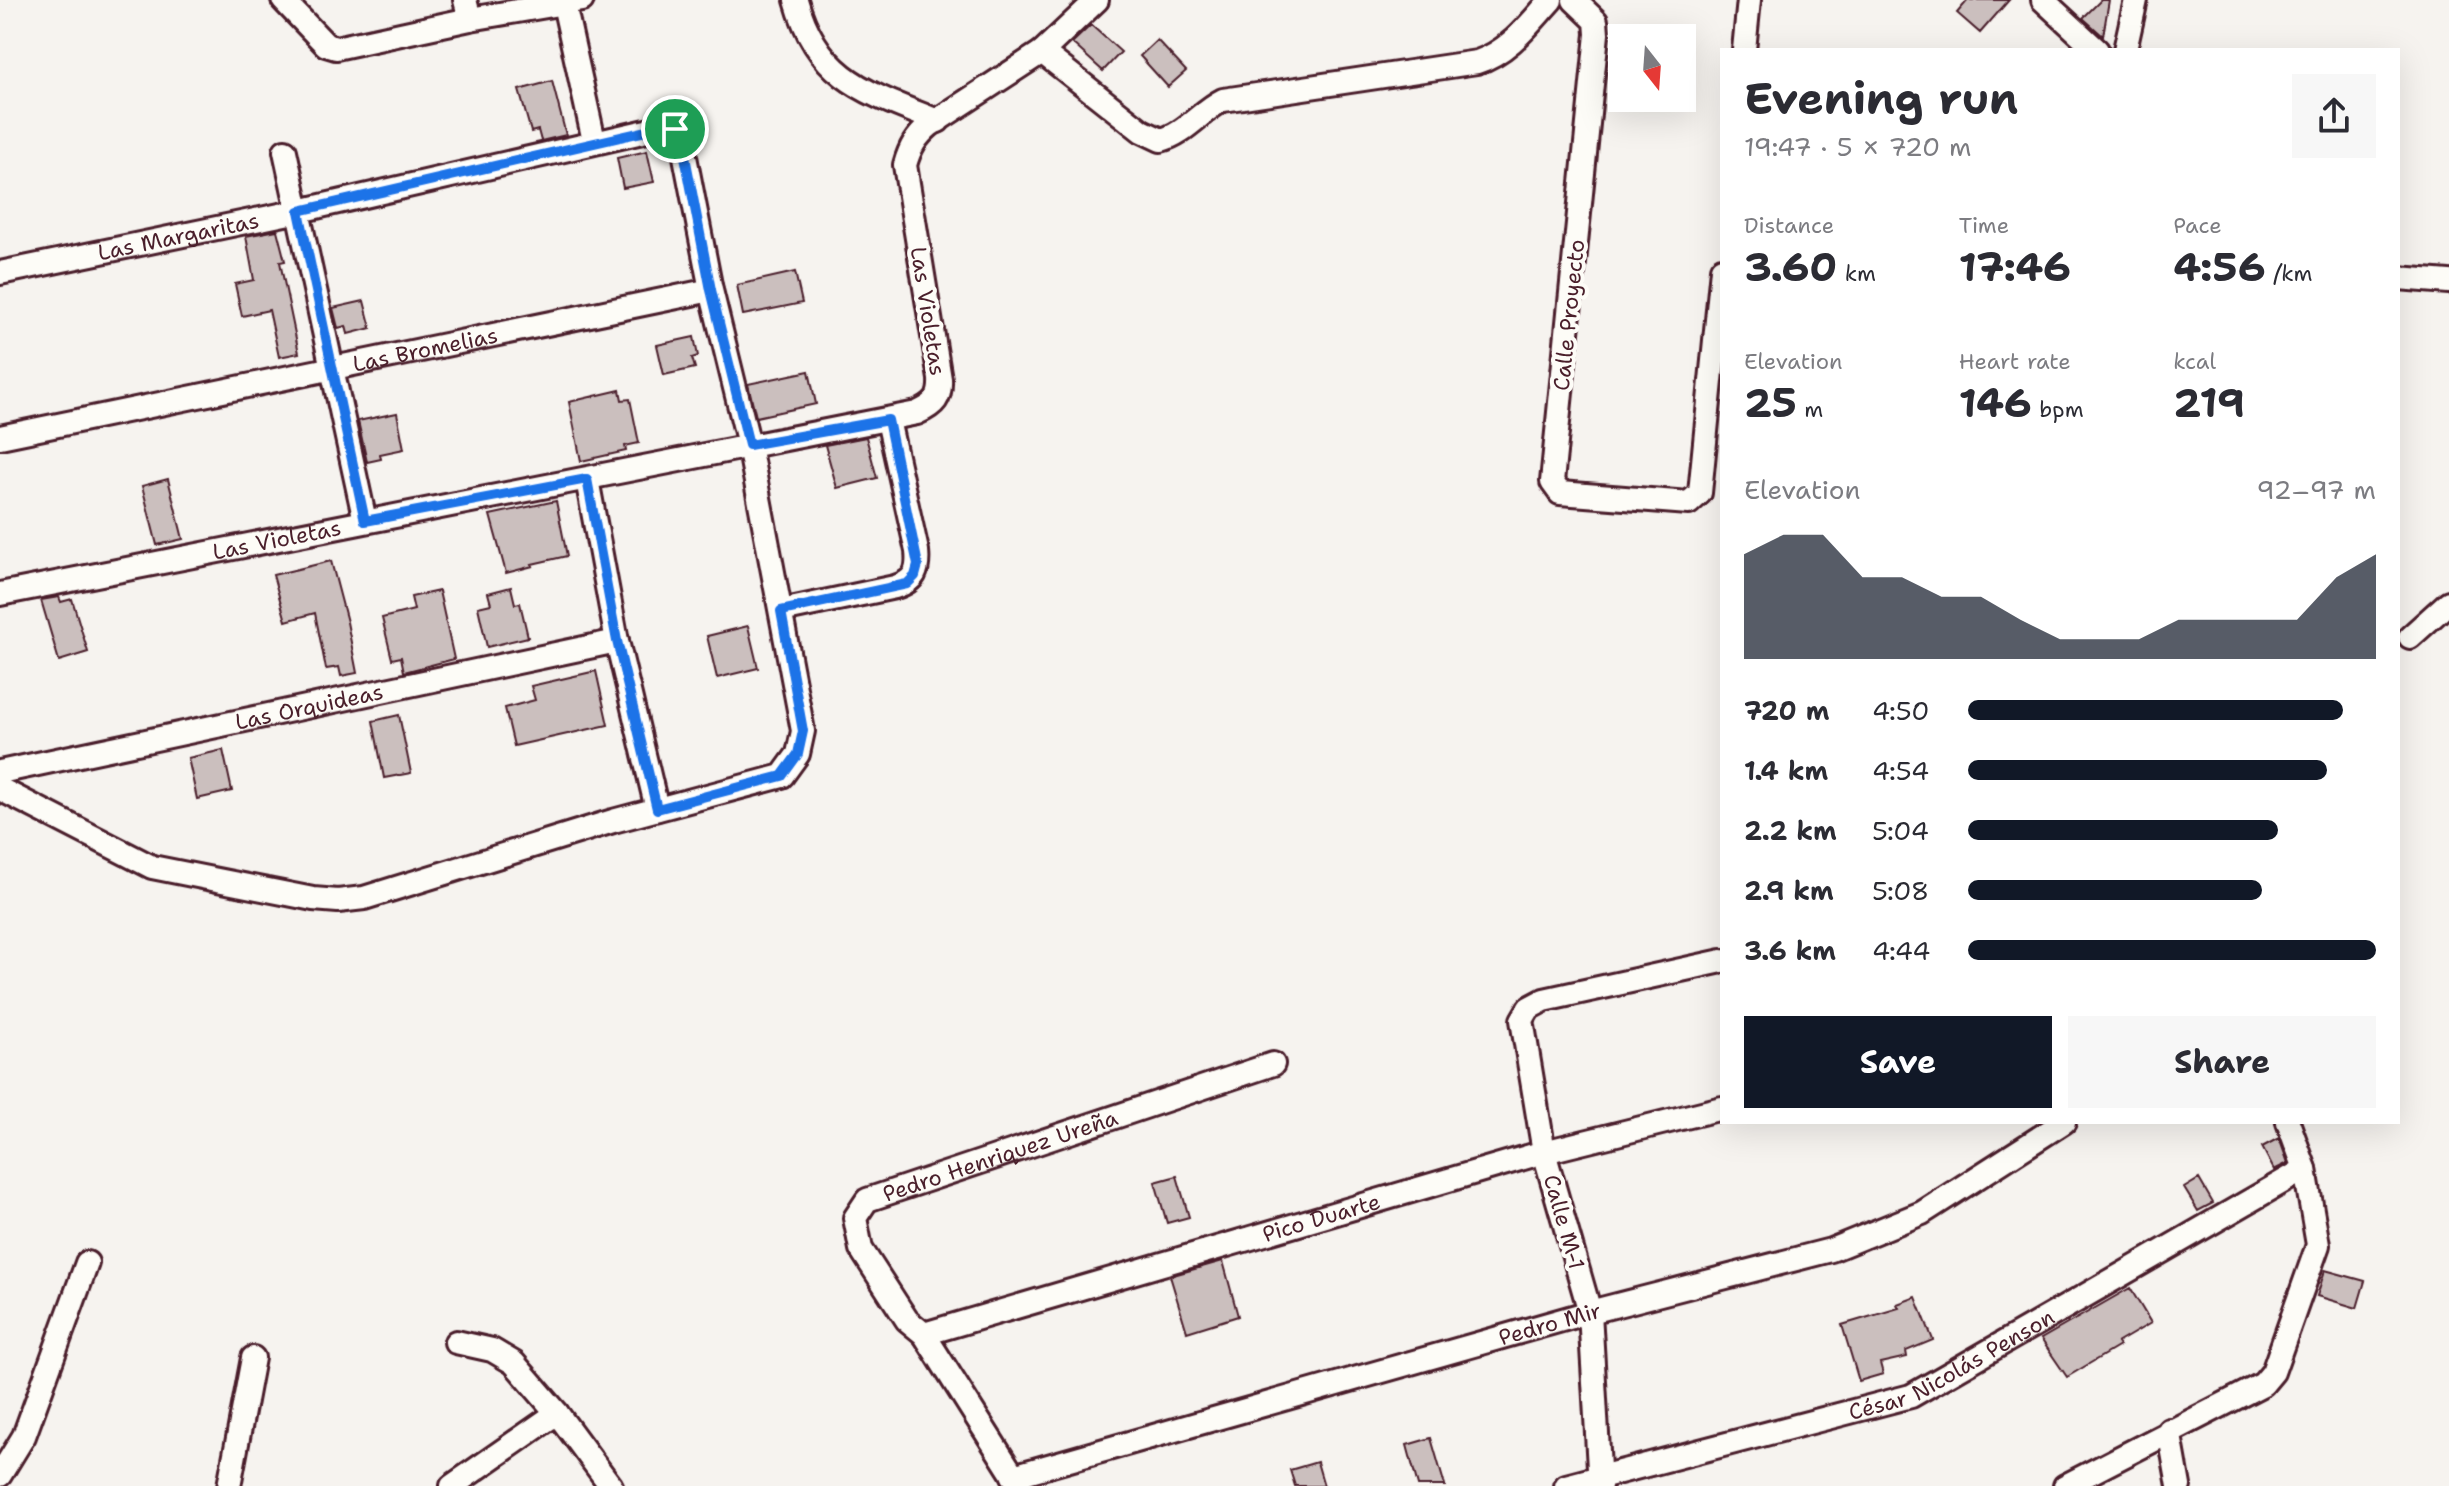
<!DOCTYPE html>
<meta charset="utf-8">
<style>
:root{--surface:#fff;--page:#f7f7f7;--text:#2b2b33;--muted:#7c7c81;--accent:#111827}
body{margin:0;font-family:"Shantell Sans",sans-serif;background:var(--page);color:var(--text);height:100vh;display:flex;flex-direction:column;font-size:30px;white-space:nowrap}
*{box-sizing:border-box;margin:0}
p{font-size:26px;color:var(--muted)}
.icon{flex:none;width:44px;height:44px;fill:none;stroke:currentColor;stroke-width:2;stroke-linecap:round;stroke-linejoin:round}
.map{position:relative;flex:1;overflow:hidden}
.side{position:absolute;left:1720px;top:48px;width:680px;height:1076px;display:flex;flex-direction:column;background:var(--surface);border-radius:0px;box-shadow:0 8px 32px #0002}
.side>*{flex:none}
.needle{width:52px;rotate:163deg}
.fabs{position:absolute;left:1608px;top:24px;display:grid;gap:16px}
.fabs a{display:grid;place-items:center;width:88px;height:88px;border-radius:0px;background:var(--surface);box-shadow:0 8px 32px #0002;font-size:40px}
.pin{position:absolute;display:grid;place-items:center;width:68px;height:68px;color:#fff;margin:-34px;border:4px solid #fff;border-radius:50%;box-shadow:0 2px 8px #0007}
.round{display:grid;place-items:center;flex:none;width:84px;height:84px;border-radius:0px;background:var(--page)}
.head{display:flex;align-items:center;justify-content:space-between;height:136px;padding:0 24px}
h1{font-size:44px;font-weight:700;line-height:60px}
.metrics{display:grid;grid-template-columns:repeat(3,1fr);gap:12px;height:136px;padding:8px 24px}
.metrics div{display:grid;align-content:center}
.metrics b{font-size:40px;font-weight:700}
.metrics small{font-size:22px;font-weight:400}
.metrics p{font-size:22px}
.chart{height:224px;padding:16px 24px}
.chart p{display:flex;justify-content:space-between}
.chart svg{width:100%;height:144px;margin-top:8px;fill:var(--accent);opacity:.7}
.action{display:flex;gap:16px;margin-top:auto;padding:16px 24px}
.action a{flex:1;height:92px;border-radius:0px;background:var(--accent);color:#fff;font-size:32px;font-weight:700;line-height:92px;text-align:center}
.action a+a{background:var(--page);color:var(--text)}
ul{padding:0 24px;list-style:none;font-size:26px}
li{display:grid;grid-template-columns:128px 96px 1fr;align-items:center;height:60px}
li i{height:20px;border-radius:10px;background:var(--accent)}
.map>svg:first-child{display:block}
.building{fill:#cbbfbe;stroke:#4a1f2b;stroke-width:2}
.lines{fill:none;stroke-linecap:round;stroke-linejoin:round}
.minor-casing{stroke:#4a1f2b;stroke-width:28}
.minor{stroke:#fdfcf7;stroke-width:22}
.route-casing{stroke:#fff;stroke-width:16}
.route{stroke:#1a73e8;stroke-width:10}
.labels{text-anchor:middle;dominant-baseline:central;stroke-width:8;stroke-linejoin:round;paint-order:stroke}
.street-label{font-size:22px;fill:#4a1f2b;stroke:#fdfcf7}
</style>
<div class="map">
<svg width="2449" height="1486" viewBox="0 0 2449 1486">
<rect width="100%" height="100%" fill="#f6f3ef"/>
<filter id="ink" filterUnits="userSpaceOnUse"><feTurbulence type="fractalNoise" baseFrequency=".0125" numOctaves="2"/><feDisplacementMap in="SourceGraphic" scale="16" xChannelSelector="R" yChannelSelector="G"/><feConvolveMatrix kernelMatrix="1 2 1 2 8 2 1 2 1" color-interpolation-filters="sRGB"/></filter>
<g filter="url(#ink)">
<path class="building" d="M1968 0H2009L1980 33 1957 13Z
M2101 0H2109L2103 36 2083 18Z
M1091 25 1121 52 1103 71 1072 43Z
M1157 40 1186 71 1168 87 1140 56Z
M552 81 566 135 541 141 538 130 531 132 519 90Z
M647 151 654 182 623 188 617 158Z
M277 230 285 261 280 262 299 353 279 357 269 310 242 316 235 284 254 280 246 236Z
M795 272 802 303 743 315 737 285Z
M364 301 371 328 348 334 346 326 338 328 333 308Z
M694 337 698 356 692 358 695 368 664 375 657 345Z
M809 371 816 404 756 417 748 384Z
M620 390 622 400 630 399 639 443 625 446 626 451 581 461 569 402Z
M397 413 404 449 380 454 381 459 367 462 358 421Z
M866 437 877 478 837 488 825 445Z
M168 479 183 539 157 545 142 486Z
M556 501 567 556 532 564 533 566 506 573 490 515Z
M331 561 347 622 357 673 341 676 339 667 326 669 315 613 286 621 273 575Z
M511 587 515 604 520 603 528 637 487 647 478 607 491 604 488 593Z
M439 591 454 659 404 672 401 657 392 659 382 618 414 610 411 597Z
M59 597 61 602 72 599 88 652 59 661 41 600Z
M748 626 758 668 717 678 707 636Z
M596 671 608 725 514 746 505 708 535 700 531 686Z
M399 715 411 773 384 778 373 721Z
M223 750 232 791 197 799 188 758Z
M2279 1138 2288 1163 2274 1170 2262 1147Z
M1177 1176 1189 1217 1167 1223 1155 1182Z
M2199 1179 2213 1203 2198 1211 2184 1188Z
M1223 1261 1238 1316 1187 1332 1170 1276Z
M2325 1270 2365 1281 2357 1308 2317 1296Z
M2130 1288 2151 1323 2117 1343 2119 1346 2067 1377 2041 1339Z
M1916 1297 1933 1340 1906 1351 1907 1357 1880 1363 1883 1374 1859 1381 1842 1325 1899 1308 1897 1304Z
M1431 1438 1445 1486H1418L1407 1445Z
M1317 1462 1324 1486H1295L1290 1470Z"/>
<g class="lines">
<defs>
<g id="minor">
<path d="M283 0 326 45 336 48 470 19"/>
<path d="M465 0 470 19 582 0"/>
<path d="M796 0C818 80 868 93 938 121"/>
<path d="M1574 0 1596 21 1597 34 1552 482 1560 493 1689 503 1700 493 1722 269"/>
<path d="M2043 0 2097 50"/>
<path d="M564 4 594 141"/>
<path d="M1744 50 1749 0"/>
<path d="M2125 50 2136 0"/>
<path d="M1042 52 1097 0"/>
<path d="M285 151 365 521"/>
<path id="s1" d="M0 273 299 211 664 127 675 129 681 136 711 290 749 445 803 731 798 754 782 776 613 821 364 898 338 901 313 899 152 867 0 789"/>
<path d="M2398 278 2449 282"/>
<path id="s2" d="M0 437 711 290"/>
<path d="M587 479 617 641 657 809"/>
<path id="s3" d="M0 594 917 413C935 405 941 398 940 379L905 165C910 147 916 137 930 125L1042 52 1142 131 1161 140C1185 134 1201 111 1223 100L1477 62C1509 52 1529 24 1551 0"/>
<path d="M781 611 895 587C915 581 919 571 917 551L888 420"/>
<path d="M2410 637 2449 602"/>
<path id="s4" d="M0 772 617 641"/>
<path id="s5" d="M924 1334 1544 1152 1722 1108"/>
<path d="M456 1342 492 1350 514 1363 557 1413 611 1486"/>
<path d="M2169 1430 2179 1486"/>
<path d="M0 1475 24 1436 87 1263"/>
<path id="s6" d="M1013 1476 1590 1312 1831 1250 1922 1213 2064 1122"/>
<path d="M229 1486 253 1358"/>
<path d="M452 1486 557 1413"/>
<path id="s7" d="M1020 1486 924 1334 907 1320 861 1249 855 1218 867 1200 1273 1064"/>
<path id="s8" d="M1566 1486 1911 1396 2305 1169"/>
<path d="M1600 1486 1590 1312 1544 1152 1522 1020 1529 1008 1544 1000 1722 961"/>
<path d="M2065 1486 2263 1384 2273 1372 2318 1245 2305 1169 2288 1122"/>
</g>
</defs>
<use href="#minor" class="minor-casing"/>
<use href="#minor" class="minor"/>
</g>
</g>
<g class="lines" filter="url(#ink)">
<defs>
<path id="route" d="M664 127 675 129 681 136 711 290 749 445 888 420 918 565 915 576 907 584 781 611 803 731 798 754 782 776 657 809 617 641 587 479 365 521 299 211Z"/>
</defs>
<use href="#route" class="route-casing"/>
<use href="#route" class="route"/>
</g>
<g class="labels">
<g class="street-label">
<text stroke="none"><textPath href="#s1" startOffset="182">Las Margaritas</textPath></text>
<text transform="translate(928 311) rotate(81)">Las Violetas</text>
<text transform="translate(1569 315) rotate(-84)">Calle Proyecto</text>
<text stroke="none"><textPath href="#s2" startOffset="434">Las Bromelias</textPath></text>
<text stroke="none"><textPath href="#s3" startOffset="282">Las Violetas</textPath></text>
<text stroke="none"><textPath href="#s4" startOffset="316">Las Orquideas</textPath></text>
<text stroke="none"><textPath href="#s7" startOffset="480">Pedro Henriquez Ureña</textPath></text>
<text stroke="none"><textPath href="#s5" startOffset="414">Pico Duarte</textPath></text>
<text transform="translate(1564 1222) rotate(74)">Calle M-1</text>
<text stroke="none"><textPath href="#s6" startOffset="558">Pedro Mir</textPath></text>
<text stroke="none"><textPath href="#s8" startOffset="406">César Nicolás Penson</textPath></text>
</g>
</g>
</svg>
<div class="fabs">
<a><svg class="needle" viewBox="-14 -14 28 28"><path d="M0-13l5 13h-10z" fill="#e53935"/><path d="M0 13l5-13h-10z" fill="#7c7c81"/></svg></a>
</div>
<div class="pin" style="left:675px;top:129px;background:#1e9e55"><svg class="icon" aria-label="arrive" viewBox="0 0 24 24"><path d="M6 21V4h12l-3 4 3 4H6"/></svg></div>
<section class="side">
<div class="head"><div><h1>Evening run</h1><p>19:47 · 5 × 720 m</p></div><a class="round"><svg class="icon" aria-label="share" viewBox="0 0 24 24"><path d="M12 15V3M7 8l5-5 5 5M5 13v7h14v-7"/></svg></a></div>
<div class="metrics">
<div><p>Distance</p><b>3.60<small> km</small></b></div>
<div><p>Time</p><b>17:46</b></div>
<div><p>Pace</p><b>4:56<small> /km</small></b></div>
</div>
<div class="metrics">
<div><p>Elevation</p><b>25<small> m</small></b></div>
<div><p>Heart rate</p><b>146<small> bpm</small></b></div>
<div><p>kcal</p><b>219</b></div>
</div>
<div class="chart"><p><span>Elevation</span>92–97 m</p>
<svg viewBox="0 0 160 44" preserveAspectRatio="none"><path d="M0 44V12L10 6L20 6L30 19L40 19L50 25L60 25L70 32L80 38L90 38L100 38L110 32L120 32L130 32L140 32L150 19L160 12V44z"/></svg>
</div>
<ul>
<li><b>720 m</b>4:50<i style="width:92%"></i></li>
<li><b>1.4 km</b>4:54<i style="width:88%"></i></li>
<li><b>2.2 km</b>5:04<i style="width:76%"></i></li>
<li><b>2.9 km</b>5:08<i style="width:72%"></i></li>
<li><b>3.6 km</b>4:44<i style="width:100%"></i></li>
</ul>
<div class="action"><a>Save</a><a>Share</a></div>
</section>
</div>
